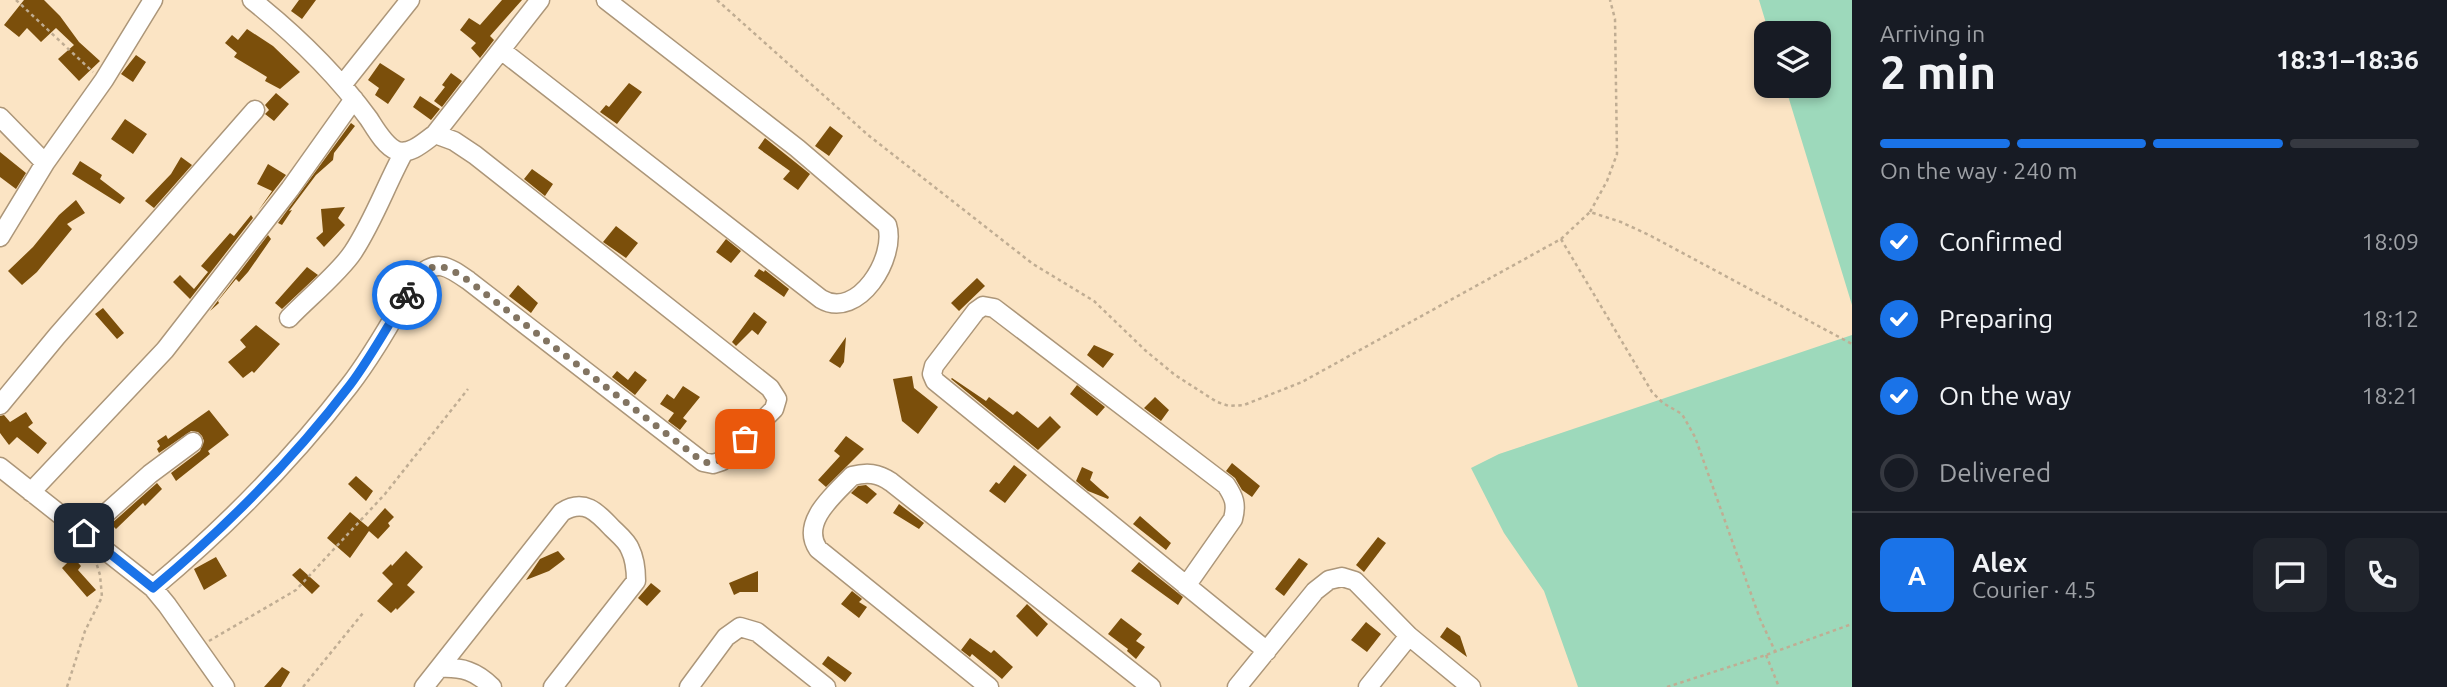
<!DOCTYPE html>
<html lang="en">
<head>
<meta charset="utf-8">
<style>
  body { margin:0; font-family:Ubuntu,sans-serif; background:#20242c; color:#f1f3f6; height:100vh; display:flex; flex-direction:column; font-size:26px; white-space:nowrap }
  * { box-sizing:border-box; margin:0 }
  p { font-size:23px; color:#9ea1a6 }
  .icon { flex:none; width:38px; height:38px; fill:none; stroke:currentColor; stroke-width:2; stroke-linecap:round; stroke-linejoin:round }
  .map { position:relative; flex:1; overflow:hidden }
  .sheet { display:flex; flex-direction:column; background:#171b24; width:595px }
  .sheet>* { flex:none }
  .tools { position:absolute; left:1754px; top:21px; display:grid; gap:14px }
  .tools a { display:grid; place-items:center; width:77px; height:77px; border-radius:14px; background:#171b24; box-shadow:0 4px 10px #0003; font-size:35px }
  .pin { position:absolute; display:grid; place-items:center; width:60px; height:60px; color:#fff; margin:-30px; border-radius:14px; box-shadow:0 4px 10px #0006 }
  .courier { position:absolute; display:grid; place-items:center; width:70px; height:70px; margin:-35px; border:5px solid #1a73e8; border-radius:50%; background:#fff; color:#222; box-shadow:0 2px 9px #0007 }
  .overview em { font-style:normal; font-weight:700 }
  .overview div { display:flex; flex-direction:column-reverse }
  .overview { display:flex; align-items:center; justify-content:space-between; height:119px; padding:0 28px }
  h1 { font-size:46px; font-weight:700; line-height:52px }
  .bar { display:grid; grid-template-columns:repeat(4,1fr); gap:10px 7px; align-content:center; height:84px; padding:0 28px }
  .bar i { height:9px; border-radius:5px; background:#363941 }
  .bar .current { background:#1a73e8 }
  .bar p { grid-column:span 4 }
  .line { display:flex; align-items:center; gap:18px; padding:0 28px; border-top:2px solid #363941 }
  .line div { flex:1 }
  .round { display:grid; place-items:center; flex:none; width:74px; height:74px; border-radius:14px; background:#20242c }
  ol { padding:0 28px; list-style:none }
  li { display:flex; align-items:center; gap:21px; height:77px }
  li p { margin-inline-start:auto }
  li .icon { padding:7px; border-radius:50%; background:#1a73e8; color:#fff; stroke-width:4 }
  li:last-child { color:#9ea1a6 }
  li i { width:38px; height:38px; border:4px solid #363941; border-radius:50% }
  main { display:flex; flex:1; min-height:0 }
  .map>svg:first-child { display:block }
  .green { fill:#9dd9bb }
  .building { fill:#7b4f0b }
  .lines { fill:none; stroke-linecap:round; stroke-linejoin:round }
  .minor-casing { stroke:#ac9679; stroke-width:21 }
  .path { stroke:#c0ad93; stroke-width:2.5; stroke-dasharray:3.5 3.5; stroke-linecap:butt }
  .minor { stroke:#fff; stroke-width:18 }
  .done { stroke:#827461; stroke-width:7; stroke-dasharray:0 12.6 }
  .route { stroke:#1a73e8; stroke-width:9 }
</style>
</head>
<body>
<main>
<div class="map">
<svg width="1852" height="687" viewBox="0 0 1852 687">
  <rect width="100%" height="100%" fill="#fbe4c4"/>
  <path class="green" d="M 1759,0 L 1852,0 L 1852,305 L 1785,86 L 1818,86 L 1818,33 L 1769,33 Z
    M 1852,335 L 1852,687 L 1578,687 L 1544,591 L 1504,533 L 1471,468 L 1499,454 Z"/>
  <path class="building" d="M 24,0 L 44,0 L 60,16 L 79,42 L 100,61 L 79,81 L 58,59 L 74,45 L 56,28 L 41,42 L 27,28 L 19,37 L 4,25 Z
    M 299,0 L 316,0 L 302,19 L 291,11 Z
    M 502,0 L 522,0 L 490,36 L 494,40 L 480,58 L 471,48 L 476,43 L 460,30 L 469,18 L 480,25 Z
    M 247,29 L 273,46 L 300,72 L 280,89 L 265,81 L 267,77 L 234,57 L 237,53 L 225,43 L 232,35 L 238,40 Z
    M 136,55 L 146,62 L 133,82 L 121,74 Z
    M 380,63 L 405,79 L 388,104 L 375,95 L 379,88 L 368,80 Z
    M 451,73 L 462,81 L 442,107 L 434,101 L 445,87 L 442,85 Z
    M 629,83 L 642,92 L 617,124 L 600,112 L 606,105 L 609,107 Z
    M 276,93 L 289,104 L 274,121 L 265,114 L 269,110 L 265,105 Z
    M 420,96 L 440,109 L 431,120 L 413,107 Z
    M 125,119 L 147,134 L 133,154 L 111,139 Z
    M 351,123 L 355,126 L 334,153 L 333,160 L 316,175 L 289,211 L 292,210 L 282,225 L 278,223 Z
    M 830,126 L 843,136 L 829,156 L 815,146 Z
    M 765,138 L 810,174 L 798,190 L 783,179 L 790,171 L 758,148 Z
    M 0,152 L 26,173 L 16,189 L 0,177 Z
    M 181,157 L 192,165 L 154,208 L 145,201 L 171,174 Z
    M 80,161 L 102,175 L 100,179 L 125,198 L 120,204 L 72,174 Z
    M 268,164 L 286,175 L 258,211 L 272,191 L 257,184 Z
    M 532,169 L 553,184 L 545,196 L 524,179 Z
    M 76,200 L 85,213 L 67,224 L 72,229 L 37,272 L 22,285 L 8,271 L 33,247 L 59,215 Z
    M 345,207 L 338,218 L 345,225 L 324,247 L 316,238 L 323,232 L 321,209 Z
    M 251,215 L 253,218 L 190,299 L 173,282 L 180,275 L 194,289 L 208,272 L 201,266 L 230,233 L 234,236 Z
    M 616,226 L 638,243 L 626,258 L 603,242 Z
    M 268,235 L 271,239 L 248,272 L 239,282 L 236,279 L 218,301 L 219,303 L 210,311 Z
    M 726,239 L 741,251 L 731,263 L 716,252 Z
    M 307,267 L 318,275 L 282,309 L 275,303 Z
    M 759,269 L 764,272 L 765,270 L 789,289 L 784,297 L 754,276 Z
    M 977,278 L 985,286 L 959,311 L 951,303 Z
    M 518,285 L 538,303 L 531,313 L 509,296 Z
    M 103,308 L 124,333 L 117,339 L 95,314 Z
    M 754,312 L 767,322 L 758,335 L 752,330 L 736,346 L 732,342 Z
    M 256,325 L 280,344 L 254,373 L 252,371 L 243,378 L 228,362 L 246,347 L 240,340 Z
    M 846,337 L 844,362 L 840,368 L 829,361 Z
    M 1094,345 L 1114,354 L 1103,368 L 1087,355 Z
    M 617,371 L 628,380 L 635,371 L 647,380 L 635,395 L 612,377 Z
    M 912,376 L 914,388 L 938,407 L 918,434 L 902,421 L 893,379 Z
    M 952,378 L 986,401 L 989,397 L 1013,415 L 1017,411 L 1038,428 L 1050,416 L 1061,427 L 1038,450 L 951,379 Z
    M 1077,385 L 1105,407 L 1097,416 L 1070,394 Z
    M 683,386 L 700,397 L 683,418 L 687,421 L 680,430 L 668,421 L 674,413 L 660,404 L 667,394 L 674,399 Z
    M 1155,397 L 1169,410 L 1161,421 L 1144,408 Z
    M 209,410 L 229,435 L 208,451 L 210,454 L 176,481 L 171,473 L 200,451 L 204,441 L 202,436 L 198,432 L 191,431 L 159,453 L 157,449 L 160,446 L 157,441 L 166,435 L 168,439 Z
    M 26,412 L 33,423 L 28,427 L 47,443 L 38,454 L 17,437 L 9,445 L 0,433 L 0,416 L 4,415 L 10,422 Z
    M 846,436 L 864,449 L 826,487 L 818,480 L 840,456 L 834,451 Z
    M 1232,463 L 1260,486 L 1252,497 L 1242,490 L 1235,478 L 1226,471 Z
    M 1014,465 L 1027,475 L 1005,503 L 989,491 L 996,482 L 999,484 Z
    M 1082,467 L 1093,472 L 1090,480 L 1109,497 L 1108,499 L 1088,491 L 1076,481 Z
    M 356,476 L 373,491 L 366,501 L 348,484 Z
    M 157,483 L 162,489 L 145,506 L 143,503 L 116,529 L 111,524 Z
    M 866,485 L 877,494 L 867,504 L 851,493 L 858,486 Z
    M 899,504 L 924,523 L 919,529 L 893,513 Z
    M 385,508 L 394,517 L 388,523 L 390,526 L 378,539 L 369,531 L 350,558 L 327,538 L 350,512 L 368,527 Z
    M 1140,516 L 1171,543 L 1166,550 L 1133,524 Z
    M 1378,537 L 1386,543 L 1364,572 L 1356,565 Z
    M 406,551 L 423,567 L 407,585 L 415,592 L 397,610 L 396,608 L 391,613 L 377,601 L 393,584 L 382,573 L 391,564 L 392,566 Z
    M 558,551 L 565,559 L 549,571 L 526,580 L 540,559 Z
    M 73,557 L 81,566 L 78,570 L 96,590 L 87,597 L 62,568 Z
    M 216,557 L 227,576 L 204,590 L 194,569 Z
    M 1299,558 L 1308,564 L 1284,596 L 1275,589 Z
    M 1139,562 L 1183,597 L 1178,605 L 1131,571 Z
    M 300,568 L 320,586 L 312,594 L 292,575 Z
    M 758,571 L 758,592 L 740,592 L 734,595 L 729,583 Z
    M 651,583 L 661,591 L 647,606 L 638,598 Z
    M 852,591 L 862,599 L 859,602 L 867,607 L 859,618 L 841,604 Z
    M 1027,604 L 1048,624 L 1037,637 L 1016,616 Z
    M 1121,618 L 1142,634 L 1136,641 L 1145,647 L 1136,659 L 1127,651 L 1128,649 L 1108,634 Z
    M 1366,622 L 1381,634 L 1367,652 L 1351,640 Z
    M 1447,627 L 1460,636 L 1467,657 L 1440,637 Z
    M 970,638 L 991,653 L 994,650 L 1013,667 L 1002,679 L 972,654 L 970,657 L 961,650 Z
    M 828,656 L 852,673 L 845,682 L 822,664 Z
    M 282,667 L 290,672 L 281,687 L 264,687 Z"/>
  <g class="lines">
    <defs>
      <path id="minor" d="M 252,0 C 296,35 336,74 369,119 C 376,130 385,146 397,151 C 411,155 425,141 435,134 L 540,0
        M 501,50 L 821,299 C 858,321 897,257 887,225 L 797,148 L 606,0
        M 343,84 L 410,0
        M 0,117 L 45,163
        M 0,237 L 45,163 L 104,80 L 153,0
        M 289,318 C 306,300 340,272 353,252 C 374,220 386,185 404,152
        M 0,405 L 57,336 L 255,110
        M 0,467 L 153,588 L 167,605 L 225,687
        M 31,492 L 165,350 L 290,189 L 354,99
        M 84,533 L 150,474 L 193,442
        M 1186,586 L 1233,519 C 1237,504 1234,497 1226,485 L 994,308 L 983,306 L 976,311 L 934,366 L 932,374 L 935,381 L 1267,651
        M 153,588 C 226,527 291,461 349,386 C 374,354 396,313 417,278 C 436,257 449,267 469,281 L 703,462 L 713,464 L 722,461 L 774,409 L 777,399 L 770,388 L 475,155 L 454,141 L 435,134
        M 440,668 C 462,667 476,671 492,687
        M 424,687 L 562,512 C 584,498 597,512 612,528 C 618,534 627,541 630,549 C 635,559 636,570 636,581 L 553,687
        M 689,687 L 726,637 L 740,627 L 757,632 L 826,687
        M 989,687 L 818,549 C 800,522 834,495 852,476 C 867,472 878,473 891,482 L 1151,687
        M 1237,687 L 1315,591 L 1329,580 L 1342,577 L 1355,581 L 1409,636 L 1471,687
        M 1368,687 L 1409,636"/>
    </defs>
    <use href="#minor" class="minor-casing"/>
    <path class="path" d="M 16,0 L 93,72
      M 717,0 L 868,135 L 1033,264 L 1094,301 L 1146,351 L 1175,375 L 1217,402 L 1229,406 L 1244,405 L 1302,382 L 1561,239 L 1590,212 L 1621,222 L 1651,236 L 1852,344
      M 1590,212 L 1607,181 L 1617,154 L 1615,19 L 1610,0
      M 1561,239 L 1652,392 L 1663,403 L 1682,414 L 1695,437 L 1760,619 L 1775,651
      M 209,641 L 296,590 L 385,494 L 468,389
      M 1766,655 L 1779,687
      M 67,687 L 85,631 L 102,597 L 100,575 L 96,562
      M 303,687 L 363,613
      M 1667,687 L 1766,655 L 1852,624"/>
    <use href="#minor" class="minor"/>
  </g>
  <g class="lines">
    <path class="done" d="M 407,295 C 428,262 436,258 469,281 L 703,462 C 723,465 732,453 745,439"/>
    <path class="route" d="M 84,533 L 153,588 C 226,527 292,461 350,385 C 371,357 388,325 407,295"/>
  </g>
</svg>
<div class="tools">
<a><svg class="icon" aria-label="layers" viewBox="0 0 24 24"><path d="M12 4l9 5-9 5-9-5zM3 14l9 5 9-5"/></svg></a>
</div>
<div class="pin" style="left:745px;top:439px;background:#ea580c"><svg class="icon" aria-label="bag" viewBox="0 0 24 24"><path d="M5 8h14l-1 12H6zM9 8a3 3 0 0 1 6 0"/></svg></div>
<div class="pin" style="left:84px;top:533px;background:#1f2937"><svg class="icon" aria-label="home" viewBox="0 0 24 24"><path d="M3 11l9-7 9 7M6 9v11h12V9"/></svg></div>
<div class="courier" style="left:407px;top:295px"><svg class="icon" aria-label="bike" viewBox="0 0 24 24"><circle cx="6" cy="16" r="4"/><circle cx="18" cy="16" r="4"/><path d="M6 16l4-8h5l3 8M10 8l3 8H6M13 5h3"/></svg></div>
</div>
<section class="sheet">
<div class="overview"><div><h1>2 min</h1><p>Arriving in</p></div><em>18:31–18:36</em></div>
<div class="bar"><i class="current"></i><i class="current"></i><i class="current"></i><i></i><p>On the way · 240 m</p></div>
<ol>
<li><svg class="icon" aria-label="check" viewBox="0 0 24 24"><path d="M5 12l5 5 9-10"/></svg>Confirmed<p>18:09</p></li>
<li><svg class="icon" aria-label="check" viewBox="0 0 24 24"><path d="M5 12l5 5 9-10"/></svg>Preparing<p>18:12</p></li>
<li><svg class="icon" aria-label="check" viewBox="0 0 24 24"><path d="M5 12l5 5 9-10"/></svg>On the way<p>18:21</p></li>
<li><i></i>Delivered</li>
</ol>
<div class="line" style="height:126px"><b class="round" style="background:#1a73e8;color:#fff">A</b><div><b>Alex</b><p>Courier · 4.5</p></div><a class="round"><svg class="icon" aria-label="chat" viewBox="0 0 24 24"><path d="M4 5h16v11H9l-5 4z"/></svg></a><a class="round"><svg class="icon" aria-label="phone" viewBox="0 0 24 24"><path d="M5 4h4l2 5-3 2q2 4 5 5l2-3 5 2v4C11 20 4 13 5 4z"/></svg></a></div>
</section>
</main>
</body>
</html>
